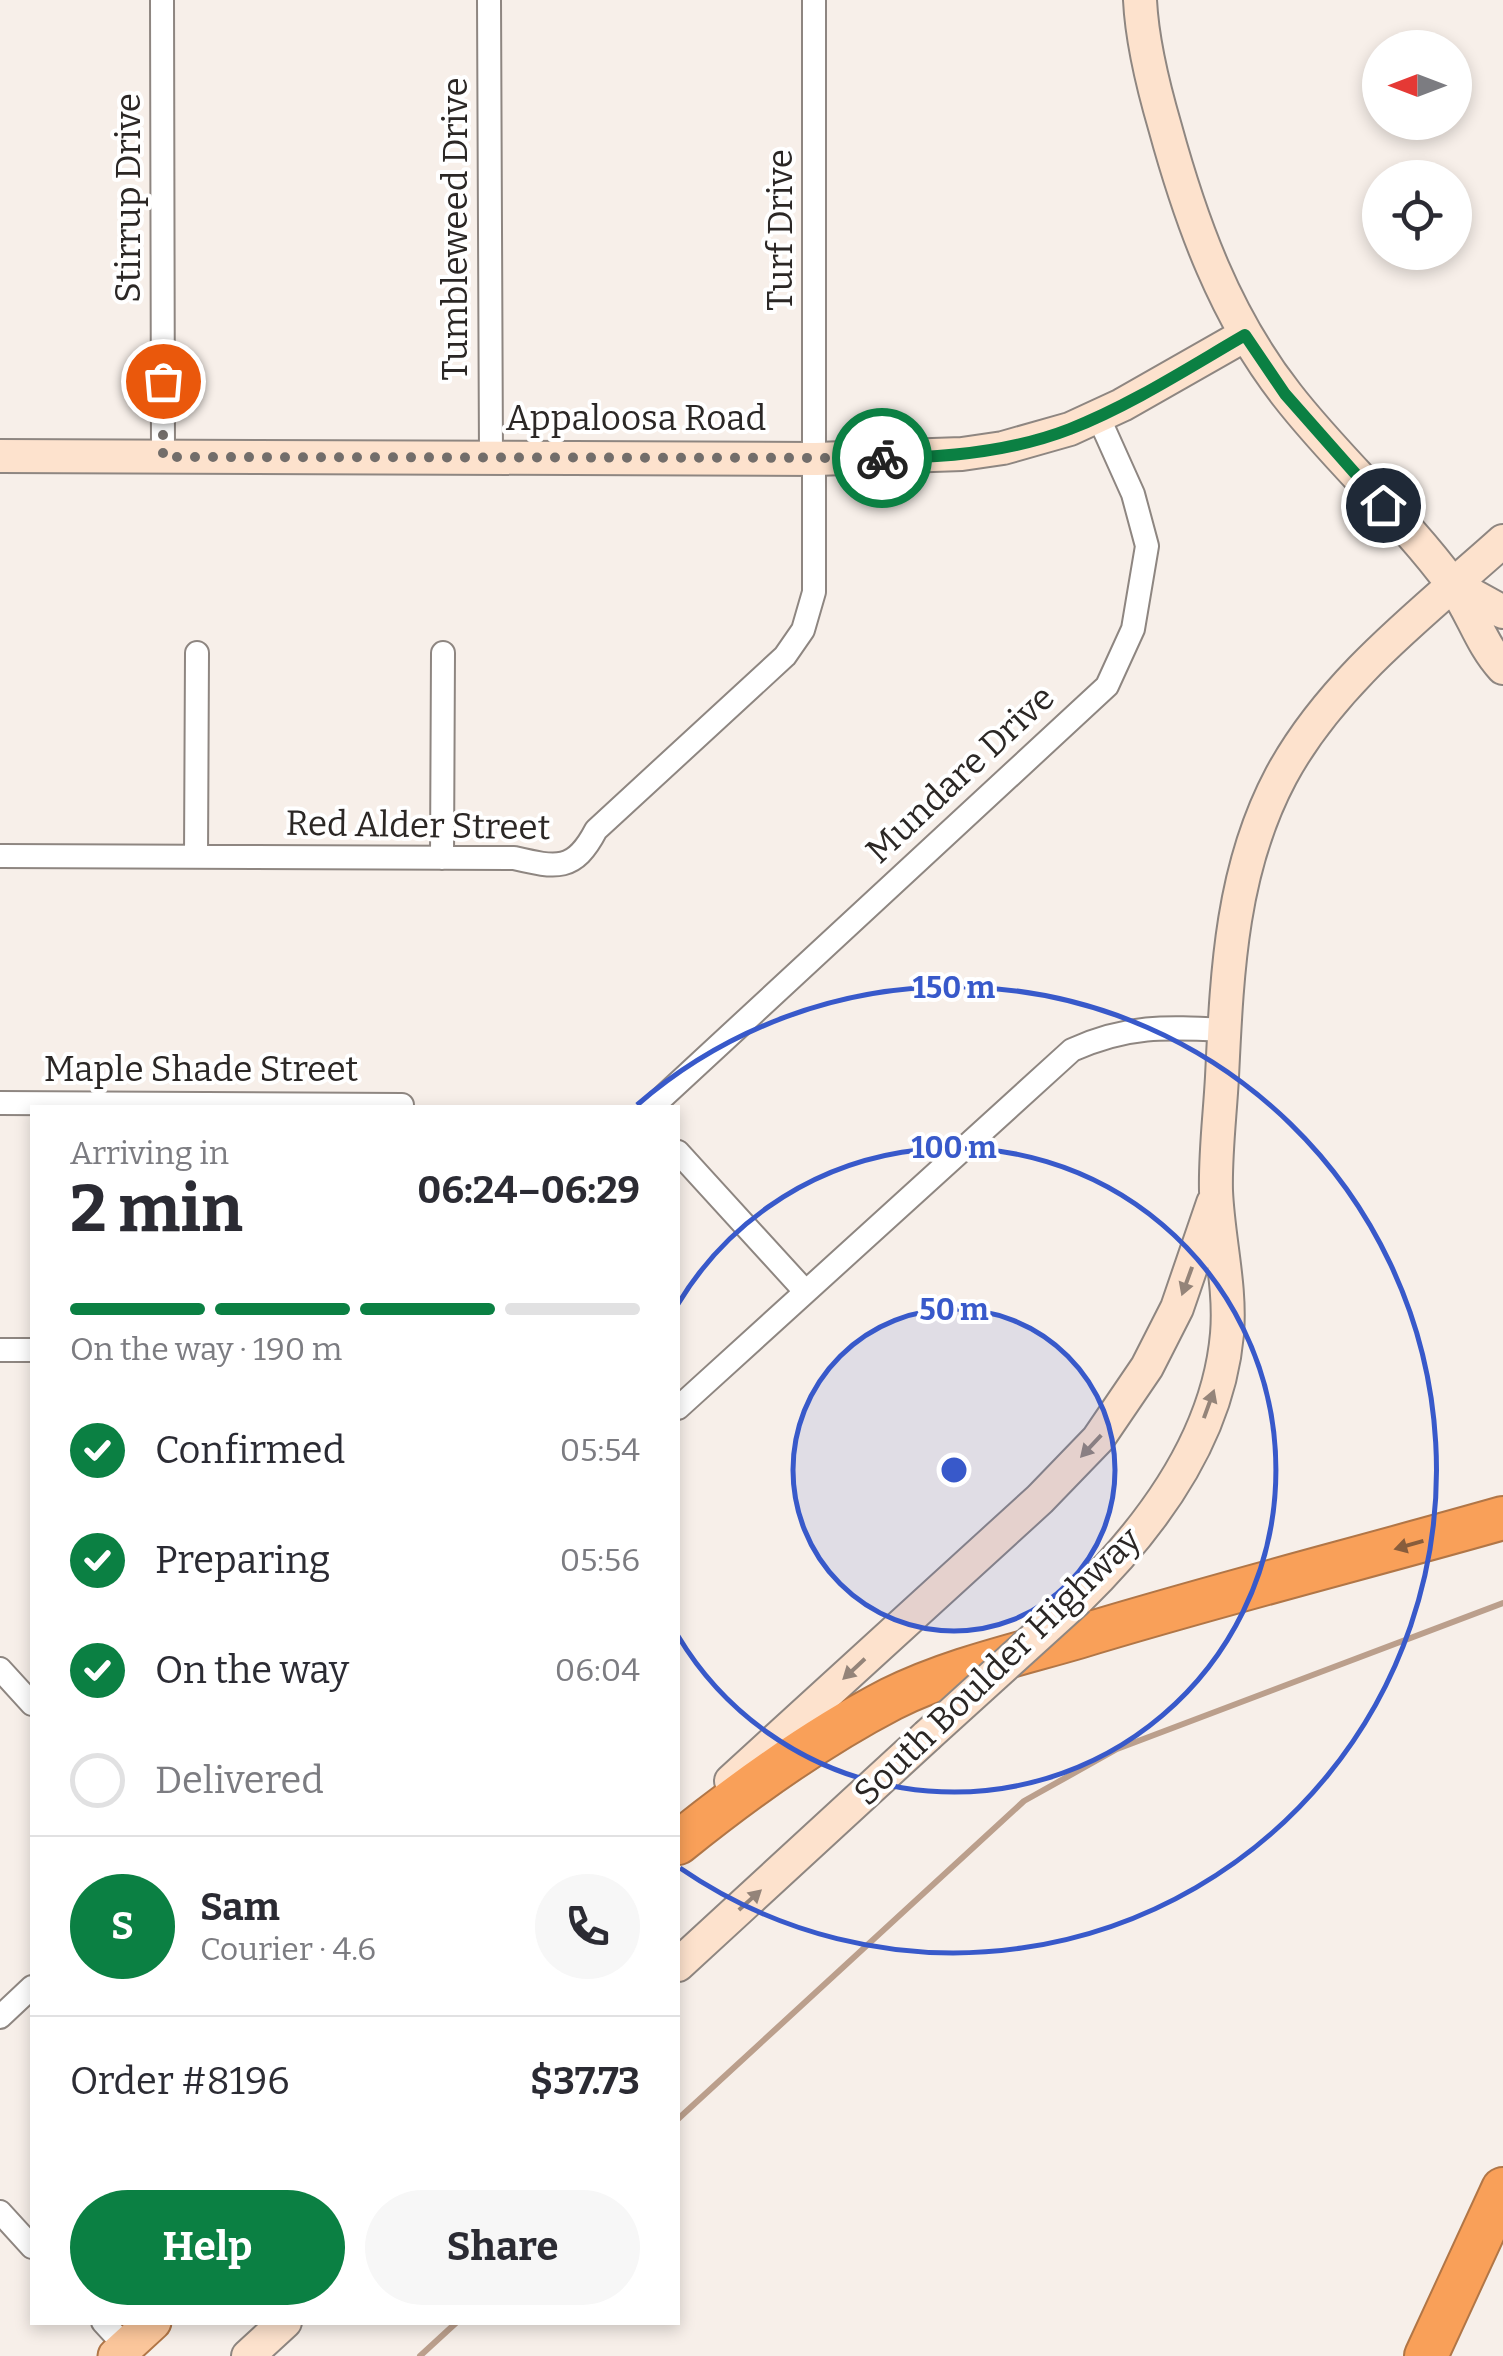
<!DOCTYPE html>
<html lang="en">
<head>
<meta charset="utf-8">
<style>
  body { margin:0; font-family:Bitter,serif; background:#f7f7f7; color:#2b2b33; height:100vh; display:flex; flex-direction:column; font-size:38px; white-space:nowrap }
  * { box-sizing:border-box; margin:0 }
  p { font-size:32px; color:#7c7c81 }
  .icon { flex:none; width:55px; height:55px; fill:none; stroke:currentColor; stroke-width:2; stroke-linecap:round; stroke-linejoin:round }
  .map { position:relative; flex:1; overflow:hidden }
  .drawer { position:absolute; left:30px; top:1105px; width:650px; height:1220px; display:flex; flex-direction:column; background:#fff; border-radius:0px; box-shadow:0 5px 15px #0003 }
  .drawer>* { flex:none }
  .needle { width:65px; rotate:270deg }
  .fabs { position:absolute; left:1362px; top:30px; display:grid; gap:20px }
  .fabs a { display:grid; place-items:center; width:110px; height:110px; border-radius:50%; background:#fff; box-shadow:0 5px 15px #0003; font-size:50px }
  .pin { position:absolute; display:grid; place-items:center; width:85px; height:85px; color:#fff; margin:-42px; border:5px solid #fff; border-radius:50%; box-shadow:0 2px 10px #0007 }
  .courier { position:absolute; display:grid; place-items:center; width:100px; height:100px; margin:-50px; border:8px solid #0b8043; border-radius:50%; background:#fff; color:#222; box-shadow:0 2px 12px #0007 }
  .overview em { font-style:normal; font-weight:700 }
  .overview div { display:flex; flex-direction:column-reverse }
  .overview { display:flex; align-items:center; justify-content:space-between; height:170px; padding:0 40px }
  h1 { font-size:65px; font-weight:700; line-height:75px }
  .bar { display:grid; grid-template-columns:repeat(4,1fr); gap:15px 10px; align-content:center; height:120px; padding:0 40px }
  .bar i { height:12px; border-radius:8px; background:#e1e1e2 }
  .bar .current { background:#0b8043 }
  .bar p { grid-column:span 4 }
  .line { display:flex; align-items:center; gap:25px; padding:0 40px; border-top:2px solid #e1e1e2 }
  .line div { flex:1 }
  .round { display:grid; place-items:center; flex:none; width:105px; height:105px; border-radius:52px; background:#f7f7f7 }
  ol { padding:0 40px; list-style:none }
  li { display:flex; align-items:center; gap:30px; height:110px }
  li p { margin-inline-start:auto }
  li .icon { padding:10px; border-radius:50%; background:#0b8043; color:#fff; stroke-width:4 }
  li:last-child { color:#7c7c81 }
  li i { width:55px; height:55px; border:5px solid #e1e1e2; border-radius:50% }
  .button { display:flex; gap:20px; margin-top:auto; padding:20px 40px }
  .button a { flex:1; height:115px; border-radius:60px; background:#0b8043; color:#fff; font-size:40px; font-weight:700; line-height:115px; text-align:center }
  .button a+a { background:#f7f7f7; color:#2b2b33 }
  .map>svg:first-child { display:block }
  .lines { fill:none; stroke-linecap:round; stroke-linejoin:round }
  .stream { stroke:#bb9f8c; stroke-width:6 }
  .street-casing { stroke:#8e8681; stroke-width:26 }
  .secondary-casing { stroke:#8e8681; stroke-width:36 }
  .primary-casing { stroke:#b17647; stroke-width:39 }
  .highway-casing { stroke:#b17647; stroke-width:46 }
  .street { stroke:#fff; stroke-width:22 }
  .secondary { stroke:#fde2cd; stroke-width:32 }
  .primary { stroke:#fbc69b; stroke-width:35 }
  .highway { stroke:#f9a059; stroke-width:42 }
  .secondary-bridge-casing { stroke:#8e8681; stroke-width:36; stroke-linecap:butt }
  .secondary-bridge { stroke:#fde2cd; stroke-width:32 }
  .oneway { fill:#948479 }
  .oneway2 { fill:#885d3c }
  .done { stroke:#726d6a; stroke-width:10; stroke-dasharray:0 18 }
  .route { stroke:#0b8043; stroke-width:12 }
  .ring { fill:none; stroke:#3859ca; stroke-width:5 }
  .labels { text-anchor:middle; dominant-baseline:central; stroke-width:8; stroke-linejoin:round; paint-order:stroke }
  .street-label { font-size:35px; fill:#2b2725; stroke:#fff }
  .centre { fill:#3859ca; stroke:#fff; stroke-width:5 }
  .ring-label { font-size:30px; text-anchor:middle; font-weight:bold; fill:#3859ca; stroke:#fff; stroke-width:8; stroke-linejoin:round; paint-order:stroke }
</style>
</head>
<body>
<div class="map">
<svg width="1503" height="2356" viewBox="0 0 1503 2356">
  <rect width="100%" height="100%" fill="#f7efe9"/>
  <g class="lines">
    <path class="stream" d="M 678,2119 L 1024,1801 L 1117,1749 L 1503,1603
      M 420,2356 L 457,2322"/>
    <defs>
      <path id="street" d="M 162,0 L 163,457
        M 489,0 L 491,457
        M 0,856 L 514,858 C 557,868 574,872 596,830 L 785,656 L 803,630 L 814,592 L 814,0
        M 196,857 L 197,653
        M 442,858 L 443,653
        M 0,1103 L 402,1105
        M 651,1108 L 1107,686 L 1133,629 L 1147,546 L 1133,494 L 1098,416
        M 678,1152 L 804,1290
        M 0,1350 L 32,1350
        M 678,1408 L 1072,1050 C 1128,1025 1165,1027 1225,1030
        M 0,1669 L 32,1704
        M 0,2017 L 32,1987
        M 0,2212 L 32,2247
        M 103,2322 L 126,2347"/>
      <path id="secondary" d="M 1140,0 C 1142,42 1153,86 1165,127 C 1191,222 1225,316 1287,395 C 1338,461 1403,517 1452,584 C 1472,611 1480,643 1503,668
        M 0,456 L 816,459 L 962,454 L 1003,448 L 1070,429 L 1122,405 L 1245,335
        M 1454,585 L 1503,612
        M 1078,1599 C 1150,1529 1218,1438 1227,1334 C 1231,1286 1218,1239 1216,1191 C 1215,1154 1220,1115 1222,1077 C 1227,973 1231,870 1281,776 C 1332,681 1424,612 1503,541
        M 731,1781 L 1040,1499 L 1098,1439 L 1147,1367 L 1177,1308 L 1213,1203
        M 678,1965 L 927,1736
        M 248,2356 L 285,2322"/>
      <path id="primary" d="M 116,2356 L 153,2322"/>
      <path id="highway" d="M 678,1843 C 745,1789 814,1739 891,1699 C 949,1670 1016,1655 1078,1637 C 1219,1594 1362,1558 1503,1518
        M 1426,2356 L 1503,2189"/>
    </defs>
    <use href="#street" class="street-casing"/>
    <use href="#secondary" class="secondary-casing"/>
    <use href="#primary" class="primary-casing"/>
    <use href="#highway" class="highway-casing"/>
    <use href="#street" class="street"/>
    <use href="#secondary" class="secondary"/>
    <use href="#primary" class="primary"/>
    <use href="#highway" class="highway"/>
    <defs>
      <path id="secondary-bridge" d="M 927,1736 L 1078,1599"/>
    </defs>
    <use href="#secondary-bridge" class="secondary-bridge-casing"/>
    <use href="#secondary-bridge" class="secondary-bridge"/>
  </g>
  <defs><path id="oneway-solid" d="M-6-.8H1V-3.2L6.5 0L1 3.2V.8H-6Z" transform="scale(2.5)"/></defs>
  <g class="oneway">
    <use href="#oneway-solid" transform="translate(1187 1281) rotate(110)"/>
    <use href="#oneway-solid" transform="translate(1209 1404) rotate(-70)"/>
    <use href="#oneway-solid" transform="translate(1091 1446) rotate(133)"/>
    <use href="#oneway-solid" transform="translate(854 1669) rotate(137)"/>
    <use href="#oneway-solid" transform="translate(750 1900) rotate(-42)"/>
  </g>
  <use class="oneway2" href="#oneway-solid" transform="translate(1409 1545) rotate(164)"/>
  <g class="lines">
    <path class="done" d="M 163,381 L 163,457 L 882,458"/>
    <path class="route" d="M 882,458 C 945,458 1011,452 1070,429 C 1131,405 1188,368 1245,335 L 1285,394 L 1383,505"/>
  </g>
  <circle cx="954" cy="1470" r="161" fill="#3859ca" fill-opacity=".12"/>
  <g class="ring">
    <circle cx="954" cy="1470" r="161"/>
    <path d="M678 1304A322 322 0 1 1 678 1636"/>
    <path d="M637 1105A483 483 0 1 1 680 1868"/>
  </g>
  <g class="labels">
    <g class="street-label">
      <text transform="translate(128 198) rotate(-90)">Stirrup Drive</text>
      <text transform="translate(455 229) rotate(-90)">Tumbleweed Drive</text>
      <text transform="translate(780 230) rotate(-90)">Turf Drive</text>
      <text x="636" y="418">Appaloosa Road</text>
      <text transform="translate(960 774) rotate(-43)">Mundare Drive</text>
      <text transform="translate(418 825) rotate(1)">Red Alder Street</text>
      <text x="201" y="1069">Maple Shade Street</text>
      <text transform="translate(997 1666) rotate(-44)">South Boulder Highway</text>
    </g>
  </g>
  <circle cx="954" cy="1470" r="15" class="centre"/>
  <g class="ring-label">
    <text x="954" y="998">150 m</text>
    <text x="954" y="1158">100 m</text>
    <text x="954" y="1320">50 m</text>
  </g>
</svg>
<div class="fabs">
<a><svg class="needle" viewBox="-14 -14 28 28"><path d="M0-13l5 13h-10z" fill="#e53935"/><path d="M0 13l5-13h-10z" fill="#7c7c81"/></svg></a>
<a><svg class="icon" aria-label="locate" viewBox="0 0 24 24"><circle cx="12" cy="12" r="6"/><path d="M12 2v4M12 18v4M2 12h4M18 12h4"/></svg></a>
</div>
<div class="pin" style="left:163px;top:381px;background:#ea580c"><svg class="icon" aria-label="bag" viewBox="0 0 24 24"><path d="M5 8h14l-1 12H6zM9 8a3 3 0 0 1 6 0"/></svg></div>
<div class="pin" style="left:1383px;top:505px;background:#1f2937"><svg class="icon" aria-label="home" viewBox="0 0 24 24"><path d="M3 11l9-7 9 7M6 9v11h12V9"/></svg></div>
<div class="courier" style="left:882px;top:458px"><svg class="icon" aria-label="bike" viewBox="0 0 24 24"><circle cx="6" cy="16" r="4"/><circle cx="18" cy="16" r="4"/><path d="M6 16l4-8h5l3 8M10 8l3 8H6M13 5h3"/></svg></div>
<section class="drawer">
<div class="overview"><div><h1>2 min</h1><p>Arriving in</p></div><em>06:24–06:29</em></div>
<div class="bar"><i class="current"></i><i class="current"></i><i class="current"></i><i></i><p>On the way · 190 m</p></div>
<ol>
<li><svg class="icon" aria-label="check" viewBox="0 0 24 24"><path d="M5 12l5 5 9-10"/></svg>Confirmed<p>05:54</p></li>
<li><svg class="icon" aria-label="check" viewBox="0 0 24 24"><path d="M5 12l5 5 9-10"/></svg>Preparing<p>05:56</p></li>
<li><svg class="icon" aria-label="check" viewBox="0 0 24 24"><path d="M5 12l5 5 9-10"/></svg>On the way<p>06:04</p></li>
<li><i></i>Delivered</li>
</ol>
<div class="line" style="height:180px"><b class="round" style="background:#0b8043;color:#fff">S</b><div><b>Sam</b><p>Courier · 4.6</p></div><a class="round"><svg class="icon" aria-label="phone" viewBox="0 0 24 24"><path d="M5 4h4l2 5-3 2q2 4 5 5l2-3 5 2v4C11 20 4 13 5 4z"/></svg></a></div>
<div class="line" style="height:130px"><div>Order #8196</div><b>$37.73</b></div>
<div class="button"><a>Help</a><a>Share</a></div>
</section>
</div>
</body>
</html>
